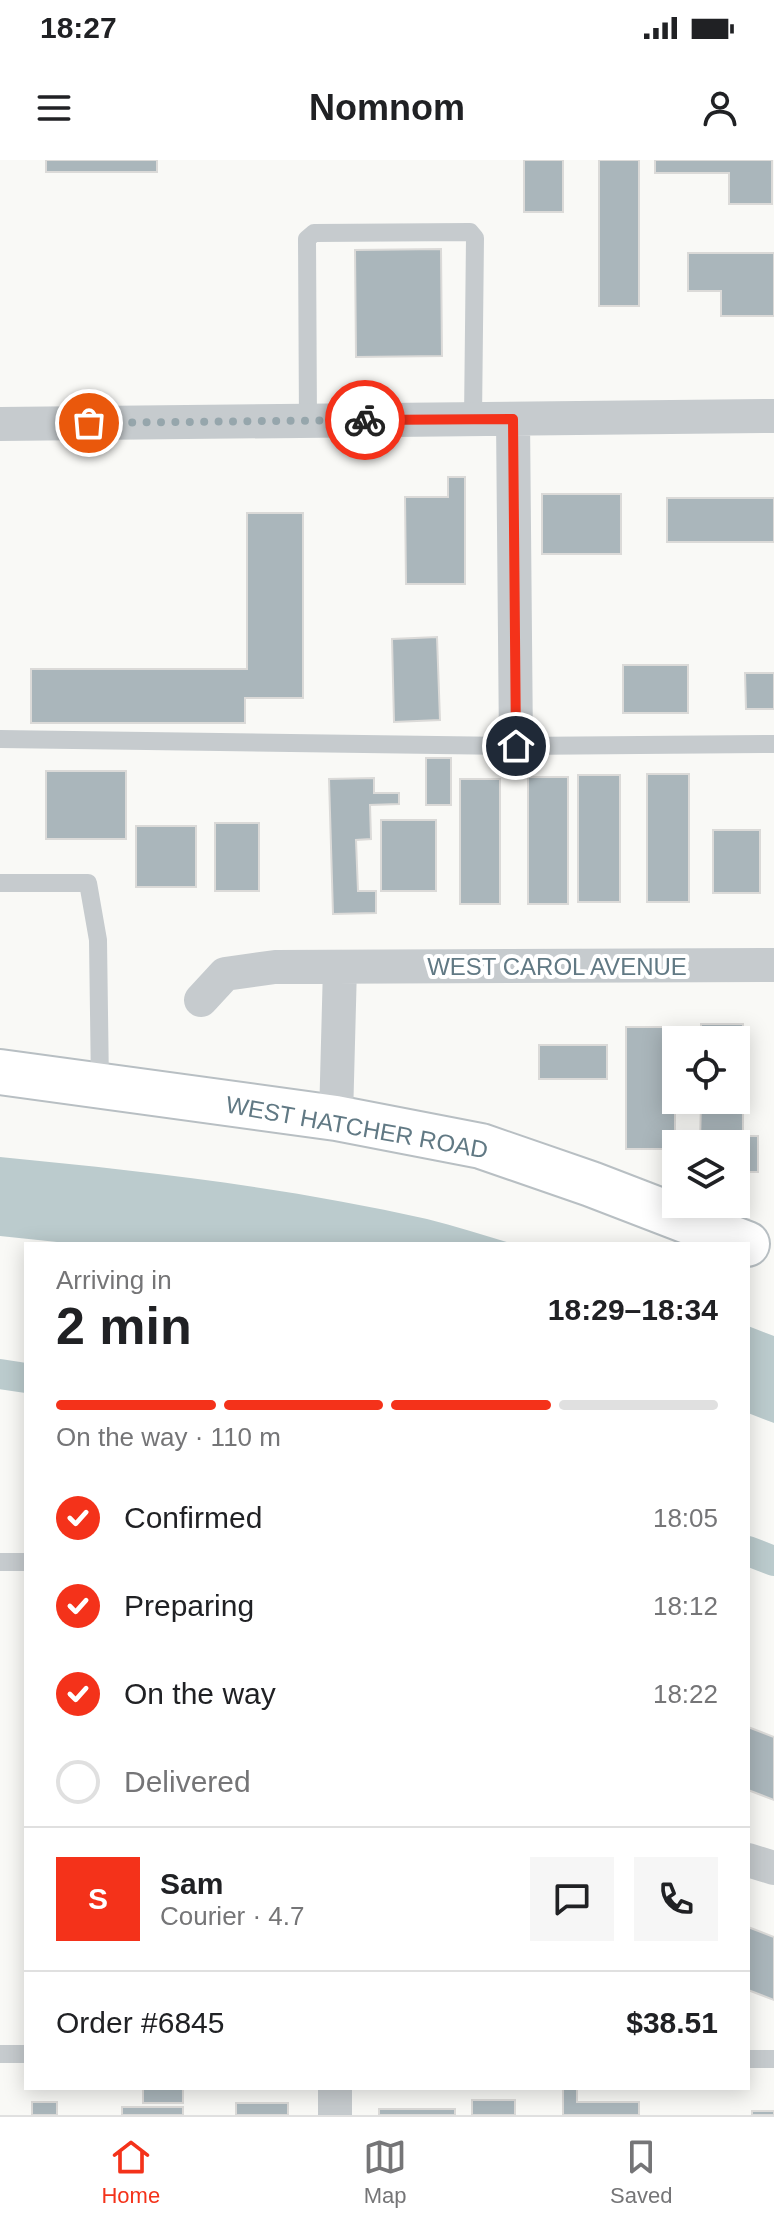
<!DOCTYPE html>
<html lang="en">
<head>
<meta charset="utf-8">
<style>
  body { margin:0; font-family:Helvetica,sans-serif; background:#f6f6f6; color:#202124; height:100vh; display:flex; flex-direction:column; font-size:30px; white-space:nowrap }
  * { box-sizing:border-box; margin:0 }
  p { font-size:26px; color:#757577 }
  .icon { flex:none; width:44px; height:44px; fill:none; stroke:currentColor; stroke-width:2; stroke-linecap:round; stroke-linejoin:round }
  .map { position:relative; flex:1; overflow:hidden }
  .sheet { position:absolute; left:24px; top:1082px; width:726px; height:848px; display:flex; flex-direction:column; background:#fff; border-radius:0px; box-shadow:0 4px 20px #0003 }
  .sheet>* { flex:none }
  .tools { position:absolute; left:662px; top:866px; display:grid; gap:16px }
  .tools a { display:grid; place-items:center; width:88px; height:88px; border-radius:0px; background:#fff; box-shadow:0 4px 20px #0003; font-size:40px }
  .pin { position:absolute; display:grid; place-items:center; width:68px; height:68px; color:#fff; margin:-34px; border:4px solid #fff; border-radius:50%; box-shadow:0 2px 8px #0007 }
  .courier { position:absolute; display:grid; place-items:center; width:80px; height:80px; margin:-40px; border:6px solid #f4321a; border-radius:50%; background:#fff; color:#222; box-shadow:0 2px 10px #0007 }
  .summary em { font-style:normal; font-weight:700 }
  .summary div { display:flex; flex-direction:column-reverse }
  .summary { display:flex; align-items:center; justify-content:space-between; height:136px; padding:0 32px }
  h1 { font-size:52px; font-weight:700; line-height:60px }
  .bar { display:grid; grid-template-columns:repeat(4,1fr); gap:12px 8px; align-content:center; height:96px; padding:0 32px }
  .bar i { height:10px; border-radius:6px; background:#e0e0e0 }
  .bar .current { background:#f4321a }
  .bar p { grid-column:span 4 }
  .line { display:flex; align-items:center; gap:20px; padding:0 32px; border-top:2px solid #e0e0e0 }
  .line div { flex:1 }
  .round { display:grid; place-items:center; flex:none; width:84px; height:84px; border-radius:0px; background:#f6f6f6 }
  ol { padding:0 32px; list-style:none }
  li { display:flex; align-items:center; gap:24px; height:88px }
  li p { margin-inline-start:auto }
  li .icon { padding:8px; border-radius:50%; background:#f4321a; color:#fff; stroke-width:4 }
  li:last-child { color:#757577 }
  li i { width:44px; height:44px; border:4px solid #e0e0e0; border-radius:50% }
  .status { display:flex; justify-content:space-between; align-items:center; height:56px; padding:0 40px; background:#fff; direction:ltr }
  .status svg { height:22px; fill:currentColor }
  header { display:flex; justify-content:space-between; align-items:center; height:104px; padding:0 32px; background:#fff; font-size:36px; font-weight:700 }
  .dock { display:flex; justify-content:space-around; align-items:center; height:112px; border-top:2px solid #e0e0e0; background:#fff; font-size:22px; color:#757577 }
  .dock a { display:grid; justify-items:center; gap:4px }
  .dock .current { color:#f4321a }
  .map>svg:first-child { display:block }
  .water { fill:#bbcbcd }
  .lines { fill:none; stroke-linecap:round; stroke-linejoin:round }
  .canal { stroke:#bbcbcd; stroke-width:30 }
  .building { fill:#aab6bb; stroke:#dbdad8; stroke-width:2 }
  .secondary-casing { stroke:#b8bfc3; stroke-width:48 }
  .lane { stroke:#c6cbce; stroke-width:18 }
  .street { stroke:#c6cbce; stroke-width:34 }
  .secondary { stroke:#fff; stroke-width:44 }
  .done { stroke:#96a6ac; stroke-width:8; stroke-dasharray:0 14.4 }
  .route { stroke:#f4321a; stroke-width:10 }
  .labels { text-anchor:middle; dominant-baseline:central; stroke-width:8; stroke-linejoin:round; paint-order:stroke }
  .street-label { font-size:24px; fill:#617984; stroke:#fff }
</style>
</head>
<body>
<div class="status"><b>18:27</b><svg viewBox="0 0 49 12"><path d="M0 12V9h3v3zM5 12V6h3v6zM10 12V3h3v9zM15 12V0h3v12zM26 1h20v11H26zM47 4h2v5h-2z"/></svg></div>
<header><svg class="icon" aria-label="menu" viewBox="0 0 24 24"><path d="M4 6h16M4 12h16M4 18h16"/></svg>Nomnom<svg class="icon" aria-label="person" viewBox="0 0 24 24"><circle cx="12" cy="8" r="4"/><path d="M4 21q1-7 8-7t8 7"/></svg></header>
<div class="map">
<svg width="774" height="1955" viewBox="0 0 774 1955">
  <rect width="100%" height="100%" fill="#f9f9f6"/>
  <path class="water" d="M 0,997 C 143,1011 286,1027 427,1059 C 456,1066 485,1076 514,1084 L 76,1084 L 0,1076 Z
    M 748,1166 L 774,1176 L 774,1263 L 748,1253 Z"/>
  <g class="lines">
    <path class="canal" d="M 0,1214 L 26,1218
      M 748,1391 L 774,1401"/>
  </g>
  <path class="building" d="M 46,0 L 157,0 L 157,12 L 46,12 Z
    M 524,0 L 563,0 L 563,52 L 524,52 Z
    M 599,0 L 639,0 L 639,146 L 599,146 Z
    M 655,0 L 772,0 L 772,44 L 729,44 L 729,13 L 655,13 Z
    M 441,89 L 442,196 L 356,197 L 355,90 Z
    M 688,93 L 774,93 L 774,156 L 721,156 L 721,131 L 688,131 Z
    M 448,317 L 465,317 L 465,424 L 406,424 L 405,337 L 448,337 Z
    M 542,334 L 621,334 L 621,394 L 542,394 Z
    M 667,338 L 774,338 L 774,382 L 667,382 Z
    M 247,353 L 303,353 L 303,538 L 245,538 L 245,563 L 31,563 L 31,509 L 247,509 Z
    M 437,477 L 440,560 L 394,562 L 392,479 Z
    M 623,505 L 688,505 L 688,553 L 623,553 Z
    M 745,513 L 774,513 L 774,549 L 746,549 Z
    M 426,598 L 451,598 L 451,645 L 426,645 Z
    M 46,611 L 126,611 L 126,679 L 46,679 Z
    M 647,614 L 689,614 L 689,742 L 647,742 Z
    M 578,615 L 620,615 L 620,742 L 578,742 Z
    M 528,617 L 568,617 L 568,744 L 528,744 Z
    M 374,618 L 374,633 L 399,633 L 399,644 L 370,645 L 371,679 L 356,680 L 358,731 L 376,731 L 376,753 L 333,754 L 329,619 Z
    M 460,619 L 500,619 L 500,744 L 460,744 Z
    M 381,660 L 436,660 L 436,731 L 381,731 Z
    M 215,663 L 259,663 L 259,731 L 215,731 Z
    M 136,666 L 196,666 L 196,727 L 136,727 Z
    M 713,670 L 760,670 L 760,733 L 713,733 Z
    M 701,864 L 743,864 L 743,976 L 758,976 L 758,1012 L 736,1012 L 736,984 L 700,984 L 701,940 L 736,940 L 736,880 L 701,880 Z
    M 626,867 L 675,867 L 675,989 L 626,989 Z
    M 539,885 L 607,885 L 607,919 L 539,919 Z
    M 748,1567 L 774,1577 L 774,1640 L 748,1630 Z
    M 748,1767 L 774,1777 L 774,1840 L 748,1830 Z
    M 143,1928 L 183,1928 L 183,1943 L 143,1943 Z
    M 563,1928 L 577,1928 L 577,1942 L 639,1942 L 639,1955 L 563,1955 Z
    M 472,1940 L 515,1940 L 515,1955 L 472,1955 Z
    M 32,1942 L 57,1942 L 57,1955 L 32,1955 Z
    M 236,1943 L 288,1943 L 288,1955 L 236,1955 Z
    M 122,1947 L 183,1947 L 183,1955 L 122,1955 Z
    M 379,1949 L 455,1949 L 455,1955 L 379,1955 Z
    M 752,1951 L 774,1951 L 774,1955 L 752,1955 Z"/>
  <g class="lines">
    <defs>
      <path id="secondary" d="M 0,912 L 336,958 L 481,986 L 591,1024 L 747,1084"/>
    </defs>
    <use href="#secondary" class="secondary-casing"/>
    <path class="lane" d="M 308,261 L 307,79 L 314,73 L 470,72 L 475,78 L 473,259
      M 0,579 L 516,586 L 774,584
      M 0,723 L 88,723 L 98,780 L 100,926
      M 0,1402 L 26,1402
      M 0,1894 L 26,1894
      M 748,1899 L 774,1899"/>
    <path class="street" d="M 513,259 L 516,586
      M 0,264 L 774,256
      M 201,840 L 225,814 L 275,807 L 774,805
      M 336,958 L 340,807
      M 748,1700 L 774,1708
      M 335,1955 L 335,1928"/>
    <use href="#secondary" class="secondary"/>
  </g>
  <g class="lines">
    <path class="done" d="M 89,263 L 365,260"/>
    <path class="route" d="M 365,260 L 513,259 L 516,586"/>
  </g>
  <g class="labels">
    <g class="street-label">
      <text x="557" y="806">WEST CAROL AVENUE</text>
      <text transform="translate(357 967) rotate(10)">WEST HATCHER ROAD</text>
    </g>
  </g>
</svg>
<div class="tools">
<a><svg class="icon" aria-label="locate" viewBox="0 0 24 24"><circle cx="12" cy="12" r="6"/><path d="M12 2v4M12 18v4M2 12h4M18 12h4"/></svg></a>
<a><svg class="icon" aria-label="layers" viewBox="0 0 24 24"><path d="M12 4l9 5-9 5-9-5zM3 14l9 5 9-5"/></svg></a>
</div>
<div class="pin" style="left:89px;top:263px;background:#ea580c"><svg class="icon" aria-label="bag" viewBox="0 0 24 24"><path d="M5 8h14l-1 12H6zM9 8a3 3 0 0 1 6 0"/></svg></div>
<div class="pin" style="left:516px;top:586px;background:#1f2937"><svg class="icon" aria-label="home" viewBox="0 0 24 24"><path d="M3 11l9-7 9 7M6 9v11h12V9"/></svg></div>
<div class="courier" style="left:365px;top:260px"><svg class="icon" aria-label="bike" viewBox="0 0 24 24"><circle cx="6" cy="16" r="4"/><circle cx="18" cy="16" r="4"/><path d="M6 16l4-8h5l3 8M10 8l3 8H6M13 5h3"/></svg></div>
<section class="sheet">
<div class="summary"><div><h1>2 min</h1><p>Arriving in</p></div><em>18:29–18:34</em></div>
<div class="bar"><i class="current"></i><i class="current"></i><i class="current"></i><i></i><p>On the way · 110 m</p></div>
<ol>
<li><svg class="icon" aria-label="check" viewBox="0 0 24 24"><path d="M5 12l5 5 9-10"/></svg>Confirmed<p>18:05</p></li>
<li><svg class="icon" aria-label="check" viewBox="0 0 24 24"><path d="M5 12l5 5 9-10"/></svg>Preparing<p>18:12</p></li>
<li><svg class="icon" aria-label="check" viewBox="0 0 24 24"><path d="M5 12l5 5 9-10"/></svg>On the way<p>18:22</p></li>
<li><i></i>Delivered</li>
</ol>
<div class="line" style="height:144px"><b class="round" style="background:#f4321a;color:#fff">S</b><div><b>Sam</b><p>Courier · 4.7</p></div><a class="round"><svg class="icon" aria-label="chat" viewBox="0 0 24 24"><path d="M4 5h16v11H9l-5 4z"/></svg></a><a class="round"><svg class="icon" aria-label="phone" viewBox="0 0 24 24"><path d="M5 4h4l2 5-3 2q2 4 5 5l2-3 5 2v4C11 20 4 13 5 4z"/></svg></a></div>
<div class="line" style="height:104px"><div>Order #6845</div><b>$38.51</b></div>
</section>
</div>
<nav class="dock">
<a class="current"><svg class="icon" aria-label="home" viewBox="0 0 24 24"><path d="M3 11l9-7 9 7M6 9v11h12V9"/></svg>Home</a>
<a><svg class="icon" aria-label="map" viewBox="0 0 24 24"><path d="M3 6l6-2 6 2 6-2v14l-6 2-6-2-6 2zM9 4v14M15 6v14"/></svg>Map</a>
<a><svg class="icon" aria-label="saved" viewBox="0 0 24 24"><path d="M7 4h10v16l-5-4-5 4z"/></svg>Saved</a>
</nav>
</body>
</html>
